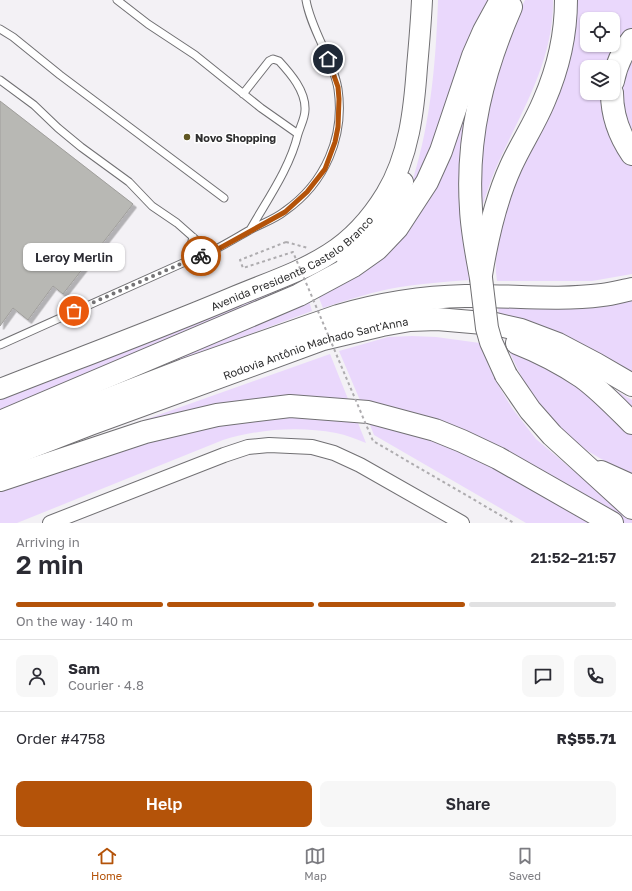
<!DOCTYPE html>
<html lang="en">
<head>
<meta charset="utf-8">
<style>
  body { margin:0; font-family:"Golos Text",sans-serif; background:#f7f7f7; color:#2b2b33; height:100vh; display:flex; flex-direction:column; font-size:15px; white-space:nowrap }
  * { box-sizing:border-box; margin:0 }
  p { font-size:13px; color:#7c7c81 }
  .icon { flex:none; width:22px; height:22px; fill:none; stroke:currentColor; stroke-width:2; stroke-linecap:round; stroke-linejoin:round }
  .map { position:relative; height:523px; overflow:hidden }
  .sheet { display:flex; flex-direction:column; background:#fff; flex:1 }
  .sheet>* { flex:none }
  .tools { position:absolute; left:580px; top:12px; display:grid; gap:8px }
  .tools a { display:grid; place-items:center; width:40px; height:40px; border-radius:8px; background:#fff; box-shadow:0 1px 3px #0004; font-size:20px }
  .pin { position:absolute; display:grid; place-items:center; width:34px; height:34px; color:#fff; margin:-17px; border:2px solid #fff; border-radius:50%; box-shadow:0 1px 4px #0007 }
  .courier { position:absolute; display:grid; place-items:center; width:40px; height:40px; margin:-20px; border:3px solid #b45309; border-radius:50%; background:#fff; color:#222; box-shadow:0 1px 5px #0007 }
  .bubble { position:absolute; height:28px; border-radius:8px; background:#fff; box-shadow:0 1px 3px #0004; font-size:13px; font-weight:600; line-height:28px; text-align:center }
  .head em { font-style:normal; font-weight:600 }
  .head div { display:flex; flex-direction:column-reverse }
  .head { display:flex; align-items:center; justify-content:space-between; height:68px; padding:0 16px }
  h1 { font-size:26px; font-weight:600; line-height:30px }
  .bar { display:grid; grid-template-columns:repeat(4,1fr); gap:6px 4px; align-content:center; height:48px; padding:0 16px }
  .bar i { height:5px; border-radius:3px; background:#e1e1e2 }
  .bar .selected { background:#b45309 }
  .bar p { grid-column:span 4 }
  .line { display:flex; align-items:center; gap:10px; padding:0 16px; border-top:1px solid #e1e1e2 }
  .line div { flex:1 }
  .round { display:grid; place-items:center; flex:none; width:42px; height:42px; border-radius:8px; background:#f7f7f7 }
  .primary-button { display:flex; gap:8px; margin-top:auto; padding:8px 16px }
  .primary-button a { flex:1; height:46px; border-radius:8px; background:#b45309; color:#fff; font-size:16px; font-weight:600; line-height:46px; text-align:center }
  .primary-button a+a { background:#f7f7f7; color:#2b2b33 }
  .tabs { display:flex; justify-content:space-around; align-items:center; height:56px; border-top:1px solid #e1e1e2; background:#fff; font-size:11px; color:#7c7c81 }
  .tabs a { display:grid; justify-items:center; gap:2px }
  .tabs .selected { color:#b45309 }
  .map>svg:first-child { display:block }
  .green { fill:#ead8fc; fill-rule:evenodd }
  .building { fill:#b8b8b4; stroke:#9f9e9b; filter:url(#shadow) }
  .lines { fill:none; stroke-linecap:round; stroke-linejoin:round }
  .lane-casing { stroke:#717073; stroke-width:9 }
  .street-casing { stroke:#717073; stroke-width:16 }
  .secondary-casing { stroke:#717073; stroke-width:22 }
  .primary-casing { stroke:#717073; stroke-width:24 }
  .highway-casing { stroke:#717073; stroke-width:24 }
  .path { stroke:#aeacaf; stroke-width:2; stroke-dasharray:3 3; stroke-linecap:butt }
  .lane { stroke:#fff; stroke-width:7 }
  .street { stroke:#fff; stroke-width:14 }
  .secondary { stroke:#fff; stroke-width:20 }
  .primary { stroke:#fff; stroke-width:22 }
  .highway { stroke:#fff; stroke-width:22 }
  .highway-bridge-casing { stroke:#717073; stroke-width:24; stroke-linecap:butt }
  .path-bridge { stroke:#aeacaf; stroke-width:2; stroke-dasharray:3 3; stroke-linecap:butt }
  .highway-bridge { stroke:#fff; stroke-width:22 }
  .done { stroke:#747375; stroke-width:4; stroke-dasharray:0 7.2 }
  .route { stroke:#b45309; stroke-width:5 }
  .poi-dot { fill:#605723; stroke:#fff; stroke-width:1.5 }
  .labels { text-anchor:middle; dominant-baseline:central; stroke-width:3; stroke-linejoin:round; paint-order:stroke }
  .poi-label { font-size:11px; font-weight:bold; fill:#2f2f30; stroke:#fff; text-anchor:start }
  .street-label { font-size:11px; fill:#2f2f30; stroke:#fff }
</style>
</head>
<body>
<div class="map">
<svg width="632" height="523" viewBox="0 0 632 523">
  <defs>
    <filter id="shadow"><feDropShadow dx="3.5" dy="3.5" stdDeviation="0" flood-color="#0004"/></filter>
  </defs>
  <rect width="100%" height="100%" fill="#f3f1f5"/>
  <path class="green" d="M 438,0 L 491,0 L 432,157 L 400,213 C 404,202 409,190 413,179 C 431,121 436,60 438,0 Z
    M 525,0 L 553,0 C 554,59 523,109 499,161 C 490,181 484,201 477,222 L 481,117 L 514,22 Z
    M 576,0 L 632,0 L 632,33 L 611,67 L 587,67 L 587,93 L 606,93 L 632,161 L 632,274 L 592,281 L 497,281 C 488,222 526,158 550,106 C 556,94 563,82 567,69 C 574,47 575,24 576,0 ZM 587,19 L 613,19 L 613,45 L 587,45 Z
    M 632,52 L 632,136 L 619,100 L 619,84 Z
    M 472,84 L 464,194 L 469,280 C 442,282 415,284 389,289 C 366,294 344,301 323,308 L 317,293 L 362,271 Z
    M 301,281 L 302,285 L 0,417 L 0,398 Z
    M 632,297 L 632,375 L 499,314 L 498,307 Z
    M 308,298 L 312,311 L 54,407 Z
    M 412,336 L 436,337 L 480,343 L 489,367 L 500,388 L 512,408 L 536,439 L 632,520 L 632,523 L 622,523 L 362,405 L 339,351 L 388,337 Z
    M 508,348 L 554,367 L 632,430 L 632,475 C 618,467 604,461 591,453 C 550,428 526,391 508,348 Z
    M 330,354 L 350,404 L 71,446 Z
    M 608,386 L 632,400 L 632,412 Z
    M 264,414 L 356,418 L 366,443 C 356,439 346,435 336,433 C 299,426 259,429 223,440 L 17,523 L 0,523 L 0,486 L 160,435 Z
    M 368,420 L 453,445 L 594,523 L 526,523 L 374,435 Z"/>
  <path class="building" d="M 0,101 L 133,204 L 63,294 L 53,286 L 28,320 L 13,308 L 0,326 Z"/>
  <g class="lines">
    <defs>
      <path id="lane" d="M 117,0 L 148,24 L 195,55 L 261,108 L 298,134 C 290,168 267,200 250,230
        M 0,29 L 13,37 L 60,75 L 224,198
        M 0,80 L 34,105 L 58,128 L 81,147 L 129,182 L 152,206 L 177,223 L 211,253
        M 243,94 L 269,61 L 273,59 L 279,61 C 290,73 306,91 305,110 C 305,118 300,127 298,134
        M 185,262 L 189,253 L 193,237
        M 0,345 L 185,262 C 208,255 227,243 248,231 C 260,224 274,220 285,211 C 325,183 345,137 338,89 C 333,59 311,30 306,0"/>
      <path id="street" d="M 50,523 L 224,455 L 248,447 L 269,445 L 312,447 L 334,453 L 360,465 L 462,523"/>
      <g id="secondary">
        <path d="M 347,260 C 355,252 365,245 373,237 C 388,222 397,202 403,182"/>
        <path id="s1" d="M 0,389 C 79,358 158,329 236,296 C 267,283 301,272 329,254 C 353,239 372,217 386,194 C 409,156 414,110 417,67 C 419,45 421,22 422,0"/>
      </g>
      <path id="primary" d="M 481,275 C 487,238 495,201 511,166 C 521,144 535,123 544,101 C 558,69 566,35 566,0"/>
      <g id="highway">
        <path d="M 613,81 C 616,66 622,52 632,40"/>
        <path d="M 612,93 C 612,116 619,135 632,154"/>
        <path d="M 481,278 C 477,255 472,232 471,209 C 466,137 483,71 511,7"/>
        <path d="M 517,343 C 540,352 561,363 582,377 C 600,390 616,407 632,423"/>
        <path d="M 506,375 L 530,410 L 552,435 L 632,508"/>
        <path d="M 0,422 L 299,295 L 353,266 L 377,249 L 397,228 L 427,182 L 441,151 L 473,56 L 484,31 L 501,0"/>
        <path d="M 0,441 L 184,370 L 338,316 C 379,304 422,297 465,296 C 510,295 556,301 602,295 C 612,294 622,291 632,289"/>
        <path id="s2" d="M 0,459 L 90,424 L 323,339 L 382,325 L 410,320 L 437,319 L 495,324 L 521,330 L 558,344 L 596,364 L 632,385"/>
        <path d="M 601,472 L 632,486"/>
        <path d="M 0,480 L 145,432 L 217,415 L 290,406 L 368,412 L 435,430 L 462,441 L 498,458 L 612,523"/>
      </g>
    </defs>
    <use href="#lane" class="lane-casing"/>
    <use href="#street" class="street-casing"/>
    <use href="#secondary" class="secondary-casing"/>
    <use href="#primary" class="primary-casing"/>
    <use href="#highway" class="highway-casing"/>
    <path class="path" d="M 286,242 L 308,248"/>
    <use href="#lane" class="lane"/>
    <use href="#street" class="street"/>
    <use href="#secondary" class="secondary"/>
    <use href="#primary" class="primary"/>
    <use href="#highway" class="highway"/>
    <defs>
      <path id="highway-bridge" d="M 481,278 L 487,328 L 491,342 L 506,375"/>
    </defs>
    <use href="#highway-bridge" class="highway-bridge-casing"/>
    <path class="path-bridge" d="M 286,242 L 240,260 L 243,268 L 293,252 L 373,441 L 514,523"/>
    <use href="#highway-bridge" class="highway-bridge"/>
  </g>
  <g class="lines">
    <path class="done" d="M 74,311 L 185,262 L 201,256"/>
    <path class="route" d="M 201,256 L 211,253 L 285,212 L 307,192 L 325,169 L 335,142 L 338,127 L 339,99 L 338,87 L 328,59"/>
  </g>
  <circle class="poi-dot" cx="187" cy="137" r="4"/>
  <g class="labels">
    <g class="poi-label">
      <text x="195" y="137">Novo Shopping</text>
    </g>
    <g class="street-label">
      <text stroke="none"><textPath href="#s1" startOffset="319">Avenida Presidente Castelo Branco</textPath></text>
      <text stroke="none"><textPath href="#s2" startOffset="335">Rodovia Antônio Machado Sant'Anna</textPath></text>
    </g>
  </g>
</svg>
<div class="tools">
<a><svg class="icon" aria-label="locate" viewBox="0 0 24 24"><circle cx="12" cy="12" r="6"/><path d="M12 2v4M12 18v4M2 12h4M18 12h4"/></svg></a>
<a><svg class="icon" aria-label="layers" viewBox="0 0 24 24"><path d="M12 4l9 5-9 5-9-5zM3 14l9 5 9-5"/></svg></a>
</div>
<div class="pin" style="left:74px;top:311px;background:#ea580c"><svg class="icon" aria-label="bag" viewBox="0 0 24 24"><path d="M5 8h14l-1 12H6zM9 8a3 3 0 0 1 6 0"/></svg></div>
<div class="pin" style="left:328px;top:59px;background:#1f2937"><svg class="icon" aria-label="home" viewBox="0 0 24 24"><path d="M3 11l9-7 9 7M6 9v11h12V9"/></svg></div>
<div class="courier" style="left:201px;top:256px"><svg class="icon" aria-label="bike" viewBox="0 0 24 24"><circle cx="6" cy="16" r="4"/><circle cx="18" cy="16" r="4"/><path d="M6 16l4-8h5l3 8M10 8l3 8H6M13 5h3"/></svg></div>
<div class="bubble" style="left:23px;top:243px;width:102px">Leroy Merlin</div>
</div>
<section class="sheet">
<div class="head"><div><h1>2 min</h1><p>Arriving in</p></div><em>21:52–21:57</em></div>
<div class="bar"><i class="selected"></i><i class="selected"></i><i class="selected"></i><i></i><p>On the way · 140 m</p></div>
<div class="line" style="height:72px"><a class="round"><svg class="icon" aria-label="person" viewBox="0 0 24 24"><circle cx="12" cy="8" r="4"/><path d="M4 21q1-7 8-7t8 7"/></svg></a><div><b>Sam</b><p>Courier · 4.8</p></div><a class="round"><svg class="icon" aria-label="chat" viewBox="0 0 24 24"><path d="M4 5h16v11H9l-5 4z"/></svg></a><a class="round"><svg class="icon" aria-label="phone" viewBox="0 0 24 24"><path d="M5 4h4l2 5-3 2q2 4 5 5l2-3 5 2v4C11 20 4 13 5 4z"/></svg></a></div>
<div class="line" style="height:52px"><div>Order #4758</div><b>R$55.71</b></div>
<div class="primary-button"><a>Help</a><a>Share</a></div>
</section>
<nav class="tabs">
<a class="selected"><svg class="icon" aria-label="home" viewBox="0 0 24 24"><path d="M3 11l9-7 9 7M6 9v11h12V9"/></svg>Home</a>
<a><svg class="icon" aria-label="map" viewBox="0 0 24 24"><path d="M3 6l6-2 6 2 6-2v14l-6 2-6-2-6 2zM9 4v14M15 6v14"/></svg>Map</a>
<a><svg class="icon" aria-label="saved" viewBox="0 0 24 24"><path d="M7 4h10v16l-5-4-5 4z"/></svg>Saved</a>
</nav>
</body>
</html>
